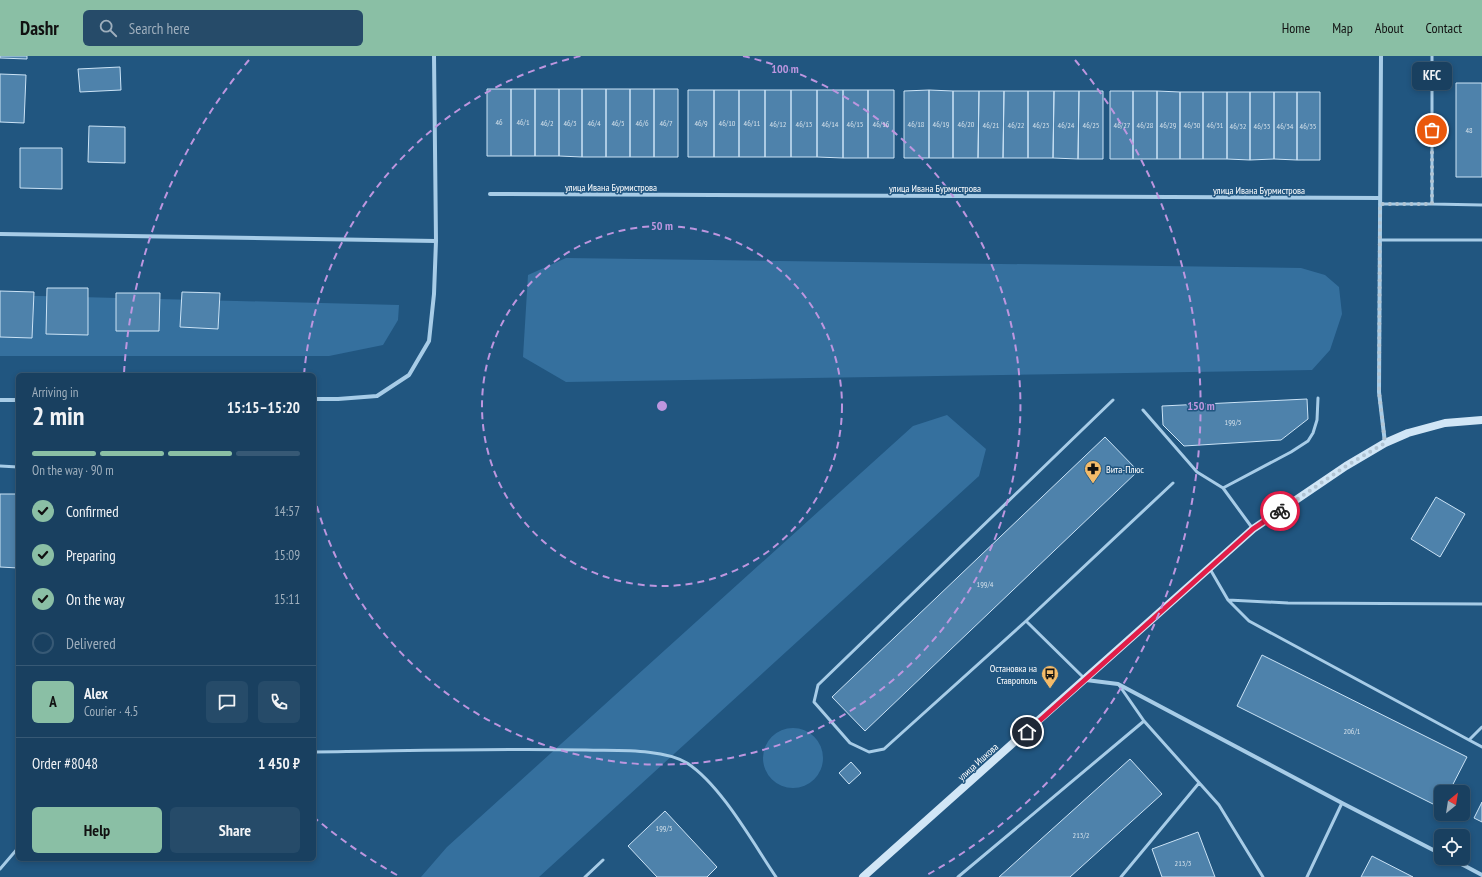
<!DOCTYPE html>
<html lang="en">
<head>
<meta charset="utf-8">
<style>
  body { margin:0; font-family:"PT Sans Narrow",sans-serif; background:#264b69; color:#f1f3f6; height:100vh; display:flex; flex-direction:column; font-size:15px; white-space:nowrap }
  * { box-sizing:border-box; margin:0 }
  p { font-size:13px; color:#9fafbd }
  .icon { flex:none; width:22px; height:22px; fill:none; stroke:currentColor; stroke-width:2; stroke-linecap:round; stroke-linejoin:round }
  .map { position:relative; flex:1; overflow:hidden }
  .panel { position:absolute; left:16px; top:317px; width:300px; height:488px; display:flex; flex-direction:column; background:#194060; border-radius:6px; box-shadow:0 2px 6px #0003,0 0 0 1px #375975 }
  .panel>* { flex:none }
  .needle { width:26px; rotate:30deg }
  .buttons { position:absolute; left:1434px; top:729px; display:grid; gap:8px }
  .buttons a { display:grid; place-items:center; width:36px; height:36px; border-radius:6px; background:#194060; box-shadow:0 2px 6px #0003,0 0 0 1px #375975; font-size:20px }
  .pin { position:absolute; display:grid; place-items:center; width:34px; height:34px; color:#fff; margin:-17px; border:2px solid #fff; border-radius:50%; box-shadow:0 1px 4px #0007 }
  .courier { position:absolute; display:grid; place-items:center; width:40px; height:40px; margin:-20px; border:3px solid #e11d48; border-radius:50%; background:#fff; color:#222; box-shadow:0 1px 5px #0007 }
  .bubble { position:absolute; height:28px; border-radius:6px; background:#194060; box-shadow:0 2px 6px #0003,0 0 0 1px #375975; font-size:13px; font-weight:700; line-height:28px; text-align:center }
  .head em { font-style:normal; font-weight:700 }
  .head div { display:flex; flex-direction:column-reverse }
  .head { display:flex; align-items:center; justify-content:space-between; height:68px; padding:0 16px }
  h1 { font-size:26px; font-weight:700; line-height:30px }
  .bar { display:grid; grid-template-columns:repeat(4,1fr); gap:6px 4px; align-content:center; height:48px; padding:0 16px }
  .bar i { height:5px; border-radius:3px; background:#375975 }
  .bar .selected { background:#8abfa5 }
  .bar p { grid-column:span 4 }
  .line { display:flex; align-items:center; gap:10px; padding:0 16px; border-top:1px solid #375975 }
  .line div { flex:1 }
  .round { display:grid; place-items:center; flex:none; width:42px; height:42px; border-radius:6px; background:#264b69 }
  ol { padding:0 16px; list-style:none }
  li { display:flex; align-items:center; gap:12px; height:44px }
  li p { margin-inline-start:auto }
  li .icon { padding:4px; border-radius:50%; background:#8abfa5; color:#111; stroke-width:4 }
  li:last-child { color:#9fafbd }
  li i { width:22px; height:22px; border:2px solid #375975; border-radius:50% }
  .action { display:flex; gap:8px; margin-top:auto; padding:8px 16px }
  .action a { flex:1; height:46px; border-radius:6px; background:#8abfa5; color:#111; font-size:16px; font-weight:700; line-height:46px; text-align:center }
  .action a+a { background:#264b69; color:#f1f3f6 }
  header { display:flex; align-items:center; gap:24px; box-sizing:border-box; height:56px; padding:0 20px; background:#8abfa5; color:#111 }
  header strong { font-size:19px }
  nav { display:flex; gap:22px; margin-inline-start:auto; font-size:14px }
  .search { width:280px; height:36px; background:#264b69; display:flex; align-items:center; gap:10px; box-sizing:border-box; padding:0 14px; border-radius:6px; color:#9fafbd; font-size:15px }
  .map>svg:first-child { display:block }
  .green { fill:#35709e }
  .building { fill:#4e82ab; stroke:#cbe3f6 }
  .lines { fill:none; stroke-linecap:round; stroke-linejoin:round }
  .lane { stroke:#a7cce7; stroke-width:3 }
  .street { stroke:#a7cce7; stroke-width:4 }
  .secondary { stroke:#d1e6f6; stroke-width:8 }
  .done { stroke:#b1c4d3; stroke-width:4; stroke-dasharray:0 7.2 }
  .route { stroke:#e11d48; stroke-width:5 }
  .ring { fill:none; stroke:#bd96df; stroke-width:2; stroke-dasharray:7 5 }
  .labels { text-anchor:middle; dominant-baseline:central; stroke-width:3; stroke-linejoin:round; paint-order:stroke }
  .number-label { font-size:8px; fill:#d3e0ea }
  .street-label { font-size:10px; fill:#fff; stroke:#215680 }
  .poi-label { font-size:10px; fill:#fff; stroke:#215680; text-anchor:start }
  .centre { fill:#bd96df; stroke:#215680; stroke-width:2 }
  .ring-label { font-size:12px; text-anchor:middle; font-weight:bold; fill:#bd96df; stroke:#215680; stroke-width:3; stroke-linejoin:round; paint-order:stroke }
</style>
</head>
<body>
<header>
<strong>Dashr</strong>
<div class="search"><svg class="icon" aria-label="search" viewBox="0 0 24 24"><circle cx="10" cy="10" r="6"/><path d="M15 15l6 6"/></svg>Search here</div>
<nav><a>Home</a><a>Map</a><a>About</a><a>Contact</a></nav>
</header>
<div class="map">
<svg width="1482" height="821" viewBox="0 0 1482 821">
  <rect width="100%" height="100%" fill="#215680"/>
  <path class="green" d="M 566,202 L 1301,212 L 1325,219 L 1339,231 L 1342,258 L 1330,294 L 1312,314 L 566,326 L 523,301 L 528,219 Z
    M 0,239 L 399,249 L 398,264 L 383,289 L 329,300 L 0,300 Z
    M 947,359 L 986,393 L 979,420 L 539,821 L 421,821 L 447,791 L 913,370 Z
    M763 702a30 30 0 1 1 60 0a30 30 0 1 1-60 0Z"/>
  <path class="building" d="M 0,0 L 27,0 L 27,3 L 0,2 Z
    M 120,11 L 121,34 L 80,36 L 78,13 Z
    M 0,18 L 26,19 L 24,67 L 0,66 Z
    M 1456,27 L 1482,27 L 1482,121 L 1456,121 Z
    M 487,33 L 511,33 L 511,100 L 487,100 Z
    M 511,33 L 535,33 L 535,100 L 511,100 Z
    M 535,33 L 559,33 L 559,100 L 535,100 Z
    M 559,33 L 582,33 L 582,101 L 559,100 Z
    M 582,33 L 606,33 L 606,101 L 582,101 Z
    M 606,33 L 630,33 L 630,101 L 606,101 Z
    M 630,33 L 654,33 L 654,101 L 630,101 Z
    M 654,33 L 678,33 L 678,101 L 654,101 Z
    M 688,34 L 714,34 L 714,101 L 688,101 Z
    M 714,34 L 739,34 L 739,101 L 714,101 Z
    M 739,34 L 765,34 L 765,101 L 739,101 Z
    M 765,34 L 791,34 L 791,101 L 765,101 Z
    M 791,34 L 817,34 L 817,101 L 791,101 Z
    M 817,34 L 843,34 L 843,102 L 817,101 Z
    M 843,34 L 868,34 L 868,102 L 843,102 Z
    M 868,34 L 894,34 L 894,102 L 868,102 Z
    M 929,34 L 953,35 L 953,102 L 929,102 Z
    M 929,34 L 929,102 L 904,102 L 904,35 Z
    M 953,35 L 979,35 L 978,102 L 953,102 Z
    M 979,35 L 1004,35 L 1003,102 L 978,102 Z
    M 1004,35 L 1028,35 L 1028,102 L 1003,102 Z
    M 1028,35 L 1054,35 L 1053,102 L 1028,102 Z
    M 1054,35 L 1079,35 L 1078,103 L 1053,102 Z
    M 1079,35 L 1103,35 L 1103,103 L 1078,103 Z
    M 1110,35 L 1133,35 L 1133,103 L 1110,103 Z
    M 1133,35 L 1157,35 L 1157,103 L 1133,103 Z
    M 1157,35 L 1180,36 L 1180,103 L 1157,103 Z
    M 1180,36 L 1203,36 L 1203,103 L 1180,103 Z
    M 1203,36 L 1227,36 L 1227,103 L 1203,103 Z
    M 1227,36 L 1250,36 L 1250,104 L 1227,103 Z
    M 1250,36 L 1274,36 L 1274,103 L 1250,104 Z
    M 1274,36 L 1297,36 L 1297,104 L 1274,103 Z
    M 1297,36 L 1320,36 L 1320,104 L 1297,104 Z
    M 89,70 L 125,71 L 125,107 L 88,106 Z
    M 20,92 L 62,92 L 62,133 L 20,132 Z
    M 47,232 L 88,232 L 88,279 L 46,278 Z
    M 0,235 L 34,236 L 32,282 L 0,281 Z
    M 182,236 L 220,237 L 218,273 L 180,271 Z
    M 116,237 L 160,237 L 159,275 L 116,275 Z
    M 1307,343 L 1308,363 L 1281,384 L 1184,390 L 1163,369 L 1162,350 Z
    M 1105,381 L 1138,415 L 865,675 L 832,641 Z
    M 0,438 L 18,438 L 18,512 L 0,511 Z
    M 1436,441 L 1465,458 L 1440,501 L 1411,483 Z
    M 1262,599 L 1467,701 L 1449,736 L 1441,736 L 1441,752 L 1237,650 Z
    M 1130,703 L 1162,738 L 1070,821 L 999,821 Z
    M 851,706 L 861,717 L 849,728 L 839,717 Z
    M 1482,746 L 1482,766 L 1474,762 Z
    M 665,755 L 717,811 L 707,821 L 657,821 L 628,790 Z
    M 1198,776 L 1215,821 L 1162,821 L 1152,793 Z
    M 1372,800 L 1413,821 L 1361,821 Z"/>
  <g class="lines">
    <path class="lane" d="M 1432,0 L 1432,148 L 1482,149
      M 1380,148 L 1432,148
      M 1380,184 L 1482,184
      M 1143,354 L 1197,416 L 1223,432 L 1253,473
      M 0,410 L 18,411
      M 1223,432 L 1291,396 L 1308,385 L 1313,377 L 1317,364 L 1318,342
      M 1210,513 L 1228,544 L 1249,565 L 1469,684 L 1482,671
      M 1228,544 L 1288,547 L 1482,548
      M 1026,565 L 1173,427
      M 1084,622 L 1026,565 L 884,693 L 869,696 L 850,687 L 814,646 L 818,629 L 1113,344
      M 1119,629 L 1144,665
      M 1469,684 L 1482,691
      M 314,696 C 405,695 496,692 586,694 C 615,695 663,692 687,707 C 721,729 753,787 776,821
      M 0,813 L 18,792
      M 585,821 L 603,804
      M 958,821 L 1144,665 L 1219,749 L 1263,821
      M 1121,821 L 1199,727
      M 1307,821 L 1342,747"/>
    <path class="street" d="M 1381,0 L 1379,336 L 1385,387
      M 490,138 L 1380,142
      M 0,178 L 436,185
      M 314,343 L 338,343 L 377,340 L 409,319 L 429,285 L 434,238 L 436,185 L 434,0
      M 0,344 L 18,344
      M 1086,624 L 1118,628 L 1342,747 L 1441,798
      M 1450,802 L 1482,819"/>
    <path class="secondary" d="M 863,821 L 1253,473 L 1346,410 L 1385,387 L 1408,377 L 1445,367 L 1482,364"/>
  </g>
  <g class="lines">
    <path class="done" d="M 1280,455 L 1346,410 L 1385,387 L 1379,336 L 1380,148 L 1432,148 L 1432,74"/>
    <path class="route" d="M 1027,676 L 1253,473 L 1280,455"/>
  </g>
  <g class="ring">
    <circle cx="662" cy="350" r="180"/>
    <path d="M304 319A359 359 0 0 1 581 0M743 0A359 359 0 1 1 314 440"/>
    <path d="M397 819A539 539 0 0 1 316 763M124 317A539 539 0 0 1 249 4M1075 4A539 539 0 0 1 927 819"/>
  </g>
  <defs>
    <symbol id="pharmacy-pin" viewBox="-11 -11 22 30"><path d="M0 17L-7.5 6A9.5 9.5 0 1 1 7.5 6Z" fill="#f4bb69" stroke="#215680"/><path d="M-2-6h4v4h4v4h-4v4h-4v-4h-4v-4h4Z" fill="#111"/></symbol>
    <symbol id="bus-pin" viewBox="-11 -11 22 30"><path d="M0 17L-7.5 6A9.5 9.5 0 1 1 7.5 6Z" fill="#f4bb69" stroke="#215680"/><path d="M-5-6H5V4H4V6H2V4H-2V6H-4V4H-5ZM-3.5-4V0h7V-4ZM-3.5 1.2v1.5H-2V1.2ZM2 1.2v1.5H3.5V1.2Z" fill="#111"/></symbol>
  </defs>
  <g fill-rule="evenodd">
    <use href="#pharmacy-pin" x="1083" y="403" width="20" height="27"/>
    <use href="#bus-pin" x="1040" y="608" width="20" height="27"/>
  </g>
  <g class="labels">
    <g class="number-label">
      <text x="499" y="66">46</text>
      <text x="523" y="66">46/1</text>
      <text x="547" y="67">46/2</text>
      <text x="570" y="67">46/3</text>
      <text x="594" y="67">46/4</text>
      <text x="618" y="67">46/5</text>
      <text x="642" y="67">46/6</text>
      <text x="666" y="67">46/7</text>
      <text x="701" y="67">46/9</text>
      <text x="727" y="67">46/10</text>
      <text x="752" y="67">46/11</text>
      <text x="778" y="68">46/12</text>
      <text x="804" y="68">46/13</text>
      <text x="830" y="68">46/14</text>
      <text x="855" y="68">46/15</text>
      <text x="881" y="68">46/16</text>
      <text x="916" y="68">46/18</text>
      <text x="941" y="68">46/19</text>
      <text x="966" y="68">46/20</text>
      <text x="991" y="69">46/21</text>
      <text x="1016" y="69">46/22</text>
      <text x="1041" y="69">46/23</text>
      <text x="1066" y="69">46/24</text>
      <text x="1091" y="69">46/25</text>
      <text x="1122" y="69">46/27</text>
      <text x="1145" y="69">46/28</text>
      <text x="1168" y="69">46/29</text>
      <text x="1192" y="69">46/30</text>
      <text x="1215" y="69">46/31</text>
      <text x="1238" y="70">46/32</text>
      <text x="1262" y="70">46/33</text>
      <text x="1285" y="70">46/34</text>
      <text x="1308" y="70">46/35</text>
      <text x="1469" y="74">48</text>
      <text x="1233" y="366">199/5</text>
      <text x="985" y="528">199/4</text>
      <text x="1352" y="675">206/1</text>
      <text x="664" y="772">199/3</text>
      <text x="1081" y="779">213/2</text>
      <text x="1183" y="807">213/3</text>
    </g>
    <g class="street-label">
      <text x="611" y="131">улица Ивана Бурмистрова</text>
      <text x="935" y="132">улица Ивана Бурмистрова</text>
      <text x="1259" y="134">улица Ивана Бурмистрова</text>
      <text transform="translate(978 706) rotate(-42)">улица Ишкова</text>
    </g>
    <g class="poi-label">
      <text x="1106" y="413">Вита-Плюс</text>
      <text x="1037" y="612" text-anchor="end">Остановка на<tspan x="1037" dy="12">Ставрополь</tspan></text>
    </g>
  </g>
  <circle cx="662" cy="350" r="6" class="centre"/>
  <g class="ring-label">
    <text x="785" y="17">100 m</text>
    <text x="662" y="174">50 m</text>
    <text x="1201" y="354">150 m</text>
  </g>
</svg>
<div class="buttons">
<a><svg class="needle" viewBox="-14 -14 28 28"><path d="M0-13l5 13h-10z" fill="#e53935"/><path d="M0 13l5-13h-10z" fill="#9fafbd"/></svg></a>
<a><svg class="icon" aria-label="locate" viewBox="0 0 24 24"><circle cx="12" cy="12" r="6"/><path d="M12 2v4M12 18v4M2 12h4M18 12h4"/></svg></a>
</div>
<div class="pin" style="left:1432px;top:74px;background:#ea580c"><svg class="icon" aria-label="bag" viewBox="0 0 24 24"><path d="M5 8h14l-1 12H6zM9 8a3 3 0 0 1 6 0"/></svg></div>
<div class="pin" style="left:1027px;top:676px;background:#1f2937"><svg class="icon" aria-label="home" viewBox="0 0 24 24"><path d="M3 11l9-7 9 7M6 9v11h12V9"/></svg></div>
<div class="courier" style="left:1280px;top:455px"><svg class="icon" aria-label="bike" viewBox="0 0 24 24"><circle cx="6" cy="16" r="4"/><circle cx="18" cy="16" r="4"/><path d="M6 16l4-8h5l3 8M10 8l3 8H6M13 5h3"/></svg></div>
<div class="bubble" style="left:1412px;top:6px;width:40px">KFC</div>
<section class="panel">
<div class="head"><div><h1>2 min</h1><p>Arriving in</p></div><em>15:15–15:20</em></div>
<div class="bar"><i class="selected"></i><i class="selected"></i><i class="selected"></i><i></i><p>On the way · 90 m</p></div>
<ol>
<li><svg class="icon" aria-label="check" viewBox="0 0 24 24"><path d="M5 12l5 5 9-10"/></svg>Confirmed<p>14:57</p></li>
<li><svg class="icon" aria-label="check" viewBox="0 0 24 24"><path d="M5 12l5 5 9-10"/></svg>Preparing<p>15:09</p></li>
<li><svg class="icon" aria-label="check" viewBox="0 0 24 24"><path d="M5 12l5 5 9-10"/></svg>On the way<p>15:11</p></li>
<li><i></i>Delivered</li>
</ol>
<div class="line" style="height:72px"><b class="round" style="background:#8abfa5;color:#111">A</b><div><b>Alex</b><p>Courier · 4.5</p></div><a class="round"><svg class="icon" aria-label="chat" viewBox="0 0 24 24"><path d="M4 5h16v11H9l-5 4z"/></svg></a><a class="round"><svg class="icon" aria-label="phone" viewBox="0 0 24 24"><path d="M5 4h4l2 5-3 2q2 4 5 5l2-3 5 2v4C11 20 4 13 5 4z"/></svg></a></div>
<div class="line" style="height:52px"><div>Order #8048</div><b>1 450 ₽</b></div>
<div class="action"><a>Help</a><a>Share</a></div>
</section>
</div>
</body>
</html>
